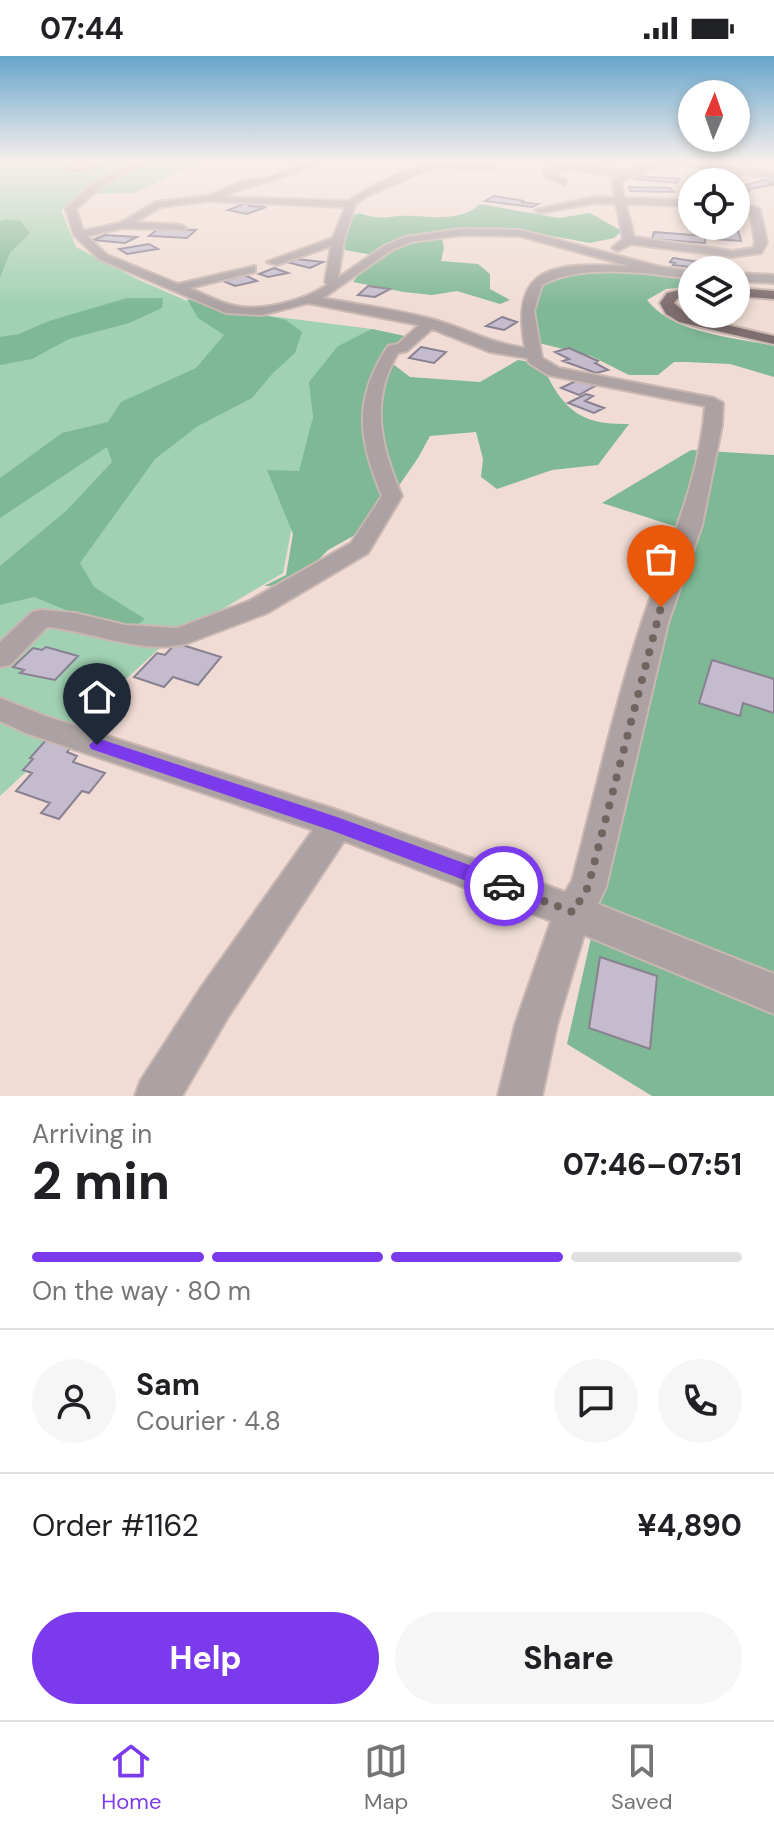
<!DOCTYPE html>
<html lang="en">
<head>
<meta charset="utf-8">
<style>
  body { margin:0; font-family:"DM Sans",sans-serif; background:#f6f6f6; color:#202124; height:100vh; display:flex; flex-direction:column; font-size:30px; white-space:nowrap }
  * { box-sizing:border-box; margin:0 }
  p { font-size:26px; color:#757577 }
  .icon { flex:none; width:44px; height:44px; fill:none; stroke:currentColor; stroke-width:2; stroke-linecap:round; stroke-linejoin:round }
  .map { position:relative; height:1040px; overflow:hidden }
  .panel { display:flex; flex-direction:column; background:#fff; flex:1 }
  .panel>* { flex:none }
  .needle { width:52px; rotate:2deg }
  .controls { position:absolute; left:678px; top:24px; display:grid; gap:16px }
  .controls a { display:grid; place-items:center; width:72px; height:72px; border-radius:50%; background:#fff; box-shadow:0 4px 12px #0003; font-size:40px }
  .pin { position:absolute; display:grid; place-items:center; width:68px; height:68px; color:#fff; margin:-82px -34px; border-radius:50% 50% 50% 0; rotate:-45deg; box-shadow:0 0 8px #0007 }
  .pin .icon { rotate:45deg }
  .courier { position:absolute; display:grid; place-items:center; width:80px; height:80px; margin:-40px; border:6px solid #7c3aed; border-radius:50%; background:#fff; color:#222; box-shadow:0 2px 10px #0007 }
  .headline em { font-style:normal; font-weight:800 }
  .headline div { display:flex; flex-direction:column-reverse }
  .headline { display:flex; align-items:center; justify-content:space-between; height:136px; padding:0 32px }
  h1 { font-size:52px; font-weight:800; line-height:60px }
  .bar { display:grid; grid-template-columns:repeat(4,1fr); gap:12px 8px; align-content:center; height:96px; padding:0 32px }
  .bar i { height:10px; border-radius:6px; background:#e0e0e0 }
  .bar .selected { background:#7c3aed }
  .bar p { grid-column:span 4 }
  .line { display:flex; align-items:center; gap:20px; padding:0 32px; border-top:2px solid #e0e0e0 }
  .line div { flex:1 }
  .round { display:grid; place-items:center; flex:none; width:84px; height:84px; border-radius:42px; background:#f6f6f6 }
  .action { display:flex; gap:16px; margin-top:auto; padding:16px 32px }
  .action a { flex:1; height:92px; border-radius:48px; background:#7c3aed; color:#fff; font-size:32px; font-weight:800; line-height:92px; text-align:center }
  .action a+a { background:#f6f6f6; color:#202124 }
  .status { display:flex; justify-content:space-between; align-items:center; height:56px; padding:0 40px; background:#fff; direction:ltr }
  .status svg { height:22px; fill:currentColor }
  .menu { display:flex; justify-content:space-around; align-items:center; height:112px; border-top:2px solid #e0e0e0; background:#fff; font-size:22px; color:#757577 }
  .menu a { display:grid; justify-items:center; gap:4px }
  .menu .selected { color:#7c3aed }
  .map>svg:first-child { display:block }
  .green { fill:#a0d1b2 }
  .forest { fill:#7eb895 }
  .building { fill:#c4bccc; stroke:#898191; stroke-width:2 }
  .lines { fill:none; stroke-linecap:round; stroke-linejoin:round }
  .minor-casing { stroke:#c9b7b0; stroke-width:4 }
  .major-casing { stroke:#c9b7b0; stroke-width:4 }
  .minor { fill:#aca2a3; fill-rule:evenodd }
  .major { fill:#7f6e6f; fill-rule:evenodd }
  .route { fill:#7c3aed }
  .done { stroke:#716560; stroke-width:8; stroke-dasharray:0 14.4 }
</style>
</head>
<body>
<div class="status"><b>07:44</b><svg viewBox="0 0 49 12"><path d="M0 12V9h3v3zM5 12V6h3v6zM10 12V3h3v9zM15 12V0h3v12zM26 1h20v11H26zM47 4h2v5h-2z"/></svg></div>
<div class="map">
<svg width="774" height="1040" viewBox="0 0 774 1040">
  <rect width="100%" height="100%" fill="#f0dcd4"/>
  <path class="green" d="M 0,105 L 205,105 L 134,137 L 96,138 L 61,154 L 76,191 L 137,223 L 224,261 L 270,260 L 372,273 L 409,281 L 313,361 L 283,517 L 164,588 L 0,740 Z"/>
  <path class="forest" d="M 480,148 L 559,162 L 590,157 L 622,175 L 614,182 L 590,187 L 525,175 L 451,174 L 442,182 L 444,192 L 441,205 L 478,208 L 490,218 L 490,233 L 510,244 L 500,248 L 457,235 L 432,239 L 404,236 L 353,226 L 373,199 L 345,194 L 344,183 L 351,160 L 359,157 C 385,166 390,158 414,160 C 437,161 461,165 480,148 Z
    M 6,163 L 21,165 L 30,177 L 10,197 L 0,221 L 0,165 Z
    M 652,216 L 692,222 L 692,231 L 666,233 L 647,244 C 673,278 734,281 774,290 L 774,321 L 730,308 L 686,306 L 674,306 L 658,319 L 629,319 L 591,300 L 535,286 L 532,264 L 537,231 L 577,217 Z
    M 127,242 L 163,242 L 162,252 L 129,267 L 69,283 L 32,303 L 0,309 L 0,281 L 19,278 L 49,265 Z
    M 187,243 L 286,264 L 302,276 L 295,297 L 273,317 L 252,342 L 198,370 L 155,403 L 80,507 L 94,531 L 145,563 L 125,578 L 34,541 L 0,549 L 0,510 L 67,454 L 112,406 L 107,391 L 0,462 L 0,422 L 62,377 L 108,366 L 121,346 L 196,312 L 224,279 L 198,262 Z
    M 372,273 L 409,281 L 385,302 L 410,321 L 480,326 L 518,304 L 541,308 C 563,352 577,369 629,368 L 598,409 L 552,414 L 497,433 L 481,421 L 483,403 L 476,376 L 430,380 L 418,402 L 371,470 L 328,494 L 294,529 L 264,530 L 286,519 L 293,478 L 267,414 L 299,415 L 313,361 L 309,326 L 338,290 Z
    M 691,394 L 774,399 L 774,1040 L 652,1040 L 567,988 L 662,569 L 696,477 L 602,447 Z"/>
  <path class="building" d="M 79,105 L 121,105 L 80,115 L 64,114 L 71,111 L 67,109 Z
    M 715,116 L 733,118 L 723,118 L 728,120 L 724,123 L 717,122 L 723,124 L 720,126 L 700,126 Z
    M 636,120 L 679,123 L 677,127 L 634,123 Z
    M 764,124 L 774,125 L 774,128 L 767,127 L 772,129 L 743,134 L 750,135 L 747,136 L 736,134 L 736,132 Z
    M 629,131 L 670,132 L 674,136 L 630,135 Z
    M 494,140 L 524,145 L 521,146 L 538,148 L 532,151 L 485,145 Z
    M 244,148 L 251,148 L 249,150 L 266,151 L 247,158 L 228,154 Z
    M 712,172 L 738,174 L 741,185 L 714,183 Z
    M 158,173 L 196,174 L 187,182 L 149,180 Z
    M 654,176 L 705,180 L 705,187 L 652,183 Z
    M 105,179 L 137,181 L 125,187 L 93,184 Z
    M 149,188 L 158,193 L 127,198 L 119,193 Z
    M 673,202 L 712,208 L 705,208 L 710,210 L 708,213 L 673,209 L 675,207 L 670,206 Z
    M 297,203 L 323,206 L 310,212 L 290,207 Z
    M 274,212 L 288,217 L 268,221 L 259,218 Z
    M 245,219 L 257,225 L 235,230 L 223,225 Z
    M 368,230 L 390,233 L 375,241 L 358,239 Z
    M 502,261 L 517,266 L 504,274 L 486,270 Z
    M 421,291 L 446,296 L 434,307 L 409,302 Z
    M 569,292 L 598,305 L 595,307 L 608,314 L 596,317 L 563,305 L 569,303 L 555,296 Z
    M 578,324 L 595,330 L 579,339 L 561,332 Z
    M 586,338 L 593,340 L 585,345 L 604,352 L 594,357 L 568,347 Z
    M 176,587 L 221,601 L 198,629 L 173,621 L 164,631 L 134,621 L 157,597 L 165,599 Z
    M 46,591 L 78,600 L 55,624 L 20,617 L 24,614 L 13,611 L 33,592 L 42,594 Z
    M 712,604 L 774,623 L 774,657 L 743,647 L 740,660 L 699,647 Z
    M 47,683 L 71,691 L 67,696 L 77,700 L 73,706 L 105,717 L 89,737 L 82,735 L 59,763 L 41,757 L 50,747 L 16,735 L 32,717 L 23,714 L 33,703 L 30,702 Z
    M 600,901 L 657,920 L 650,993 L 589,972 Z"/>
  <g class="lines">
    <defs>
      <path id="minor" d="M 138,105 L 149,105 L 108,126 L 76,153 L 83,175 L 120,167 L 156,146 L 211,139 L 241,125 L 268,122 L 310,105 L 321,105 C 290,124 254,126 222,141 L 349,145 C 384,118 456,93 495,112 L 491,114 L 435,111 L 367,140 L 355,149 L 344,184 L 338,222 L 384,190 L 405,181 L 461,173 L 520,174 L 661,211 L 692,215 L 692,223 C 650,217 580,207 542,229 L 534,255 L 542,302 L 559,312 L 714,342 L 723,347 L 722,369 L 702,469 L 668,567 L 606,831 L 598,848 L 774,918 L 774,958 L 584,879 L 557,969 L 542,1040 L 498,1040 L 515,969 L 551,865 L 344,785 L 228,961 L 182,1040 L 135,1040 L 141,1024 L 200,933 L 313,774 L 26,677 L 0,665 L 0,642 L 48,661 L 337,754 L 565,836 L 572,825 C 595,739 614,651 642,566 C 666,495 700,426 705,350 L 548,319 L 529,307 L 527,302 L 490,296 L 432,273 L 407,295 L 398,297 C 369,345 381,391 402,440 L 368,497 L 267,557 L 188,587 C 143,600 92,575 47,571 L 10,609 L 0,611 L 0,586 L 32,556 L 41,554 L 75,557 L 125,569 L 177,572 L 249,545 L 351,487 L 382,440 C 358,383 353,343 388,290 L 398,288 L 419,269 L 308,247 L 262,259 L 226,257 L 99,203 L 74,179 L 66,153 L 92,128 ZM 209,145 L 345,151 L 333,182 L 267,206 L 277,209 L 331,190 L 325,226 L 327,229 C 304,245 258,257 231,249 C 217,245 203,238 190,232 L 255,216 L 255,210 L 178,228 L 107,199 L 87,180 L 123,172 L 185,174 L 186,172 L 181,169 L 135,166 L 161,151 ZM 461,179 L 520,180 L 629,210 C 559,208 509,204 525,292 C 493,288 466,273 435,264 C 399,254 360,249 323,242 L 392,194 L 411,186 Z
        M 656,105 L 687,105 L 774,117 L 774,123 L 667,106 L 621,126 L 624,142 L 692,144 L 692,150 L 626,148 L 634,181 L 732,195 L 753,192 L 755,187 L 750,155 L 736,150 L 736,144 L 760,153 L 767,187 L 761,197 L 732,201 L 631,188 L 618,195 L 612,192 L 623,183 L 616,148 L 595,147 L 540,157 L 535,154 L 595,141 L 615,142 L 612,125 L 618,120 L 566,113 L 553,117 L 567,124 L 564,129 L 543,119 L 543,115 L 565,108 L 625,115 Z
        M 736,217 L 774,219 L 774,227 L 736,225 Z"/>
      <path id="major" d="M 692,231 L 692,239 L 677,243 L 674,247 L 689,260 L 774,280 L 774,288 L 679,266 L 666,258 L 660,247 L 667,237 Z
        M 736,232 L 774,235 L 774,243 L 736,240 Z"/>
    </defs>
    <use href="#minor" class="minor-casing"/>
    <use href="#major" class="major-casing"/>
    <use href="#minor" class="minor"/>
    <use href="#major" class="major"/>
  </g>
  <linearGradient id="sky" x2="0" y2="1"><stop stop-color="#67a6cc"/><stop offset="0.42" stop-color="#f8efec"/><stop offset="1" stop-color="#f8efec" stop-opacity="0"/></linearGradient>
  <rect width="774" height="251" fill="url(#sky)"/>
  <path class="route" d="M 97,682 L 337,761 L 511,824 L 514,830 L 511,837 L 504,839 L 333,775 L 91,693 L 89,689 Z"/>
  <g class="lines">
    <path class="done" d="M 504,830 L 573,856 L 588,831 L 661,551"/>
  </g>
</svg>
<div class="controls">
<a><svg class="needle" viewBox="-14 -14 28 28"><path d="M0-13l5 13h-10z" fill="#e53935"/><path d="M0 13l5-13h-10z" fill="#757577"/></svg></a>
<a><svg class="icon" aria-label="locate" viewBox="0 0 24 24"><circle cx="12" cy="12" r="6"/><path d="M12 2v4M12 18v4M2 12h4M18 12h4"/></svg></a>
<a><svg class="icon" aria-label="layers" viewBox="0 0 24 24"><path d="M12 4l9 5-9 5-9-5zM3 14l9 5 9-5"/></svg></a>
</div>
<div class="pin" style="left:661px;top:551px;background:#ea580c"><svg class="icon" aria-label="bag" viewBox="0 0 24 24"><path d="M5 8h14l-1 12H6zM9 8a3 3 0 0 1 6 0"/></svg></div>
<div class="pin" style="left:97px;top:689px;background:#1f2937"><svg class="icon" aria-label="home" viewBox="0 0 24 24"><path d="M3 11l9-7 9 7M6 9v11h12V9"/></svg></div>
<div class="courier" style="left:504px;top:830px"><svg class="icon" aria-label="car" viewBox="0 0 24 24"><path d="M5 17H2v-5l4-1 3-4h7l3 4 3 1v5h-3M9 17h6M6 11h13"/><circle cx="7" cy="17" r="2"/><circle cx="17" cy="17" r="2"/></svg></div>
</div>
<section class="panel">
<div class="headline"><div><h1>2 min</h1><p>Arriving in</p></div><em>07:46–07:51</em></div>
<div class="bar"><i class="selected"></i><i class="selected"></i><i class="selected"></i><i></i><p>On the way · 80 m</p></div>
<div class="line" style="height:144px"><a class="round"><svg class="icon" aria-label="person" viewBox="0 0 24 24"><circle cx="12" cy="8" r="4"/><path d="M4 21q1-7 8-7t8 7"/></svg></a><div><b>Sam</b><p>Courier · 4.8</p></div><a class="round"><svg class="icon" aria-label="chat" viewBox="0 0 24 24"><path d="M4 5h16v11H9l-5 4z"/></svg></a><a class="round"><svg class="icon" aria-label="phone" viewBox="0 0 24 24"><path d="M5 4h4l2 5-3 2q2 4 5 5l2-3 5 2v4C11 20 4 13 5 4z"/></svg></a></div>
<div class="line" style="height:104px"><div>Order #1162</div><b>¥4,890</b></div>
<div class="action"><a>Help</a><a>Share</a></div>
</section>
<nav class="menu">
<a class="selected"><svg class="icon" aria-label="home" viewBox="0 0 24 24"><path d="M3 11l9-7 9 7M6 9v11h12V9"/></svg>Home</a>
<a><svg class="icon" aria-label="map" viewBox="0 0 24 24"><path d="M3 6l6-2 6 2 6-2v14l-6 2-6-2-6 2zM9 4v14M15 6v14"/></svg>Map</a>
<a><svg class="icon" aria-label="saved" viewBox="0 0 24 24"><path d="M7 4h10v16l-5-4-5 4z"/></svg>Saved</a>
</nav>
</body>
</html>
